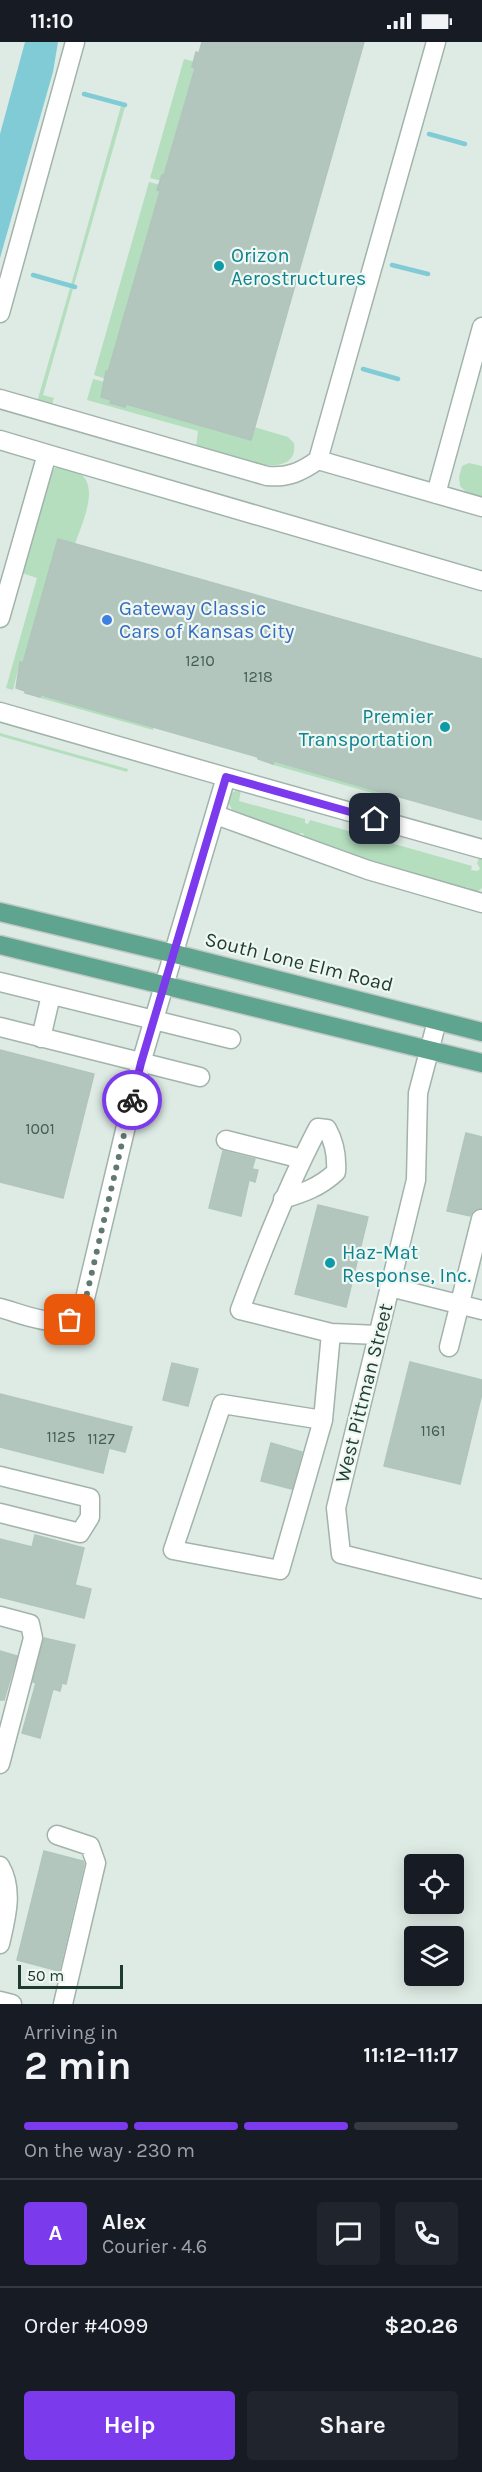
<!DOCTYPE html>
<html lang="en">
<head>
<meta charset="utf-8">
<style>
  body { margin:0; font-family:Karla,sans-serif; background:#20242c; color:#f1f3f6; height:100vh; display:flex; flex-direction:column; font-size:22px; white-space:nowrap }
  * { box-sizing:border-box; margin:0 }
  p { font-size:20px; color:#9ea1a6 }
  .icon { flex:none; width:33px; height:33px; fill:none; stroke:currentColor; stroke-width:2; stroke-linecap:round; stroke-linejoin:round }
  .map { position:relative; height:1962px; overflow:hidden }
  .drawer { display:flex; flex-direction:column; background:#171b24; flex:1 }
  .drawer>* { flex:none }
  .tools { position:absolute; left:404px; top:1812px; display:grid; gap:12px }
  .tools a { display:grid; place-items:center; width:60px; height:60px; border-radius:6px; background:#171b24; box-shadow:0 3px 15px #0003; font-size:30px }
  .scale { position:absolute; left:18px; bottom:15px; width:105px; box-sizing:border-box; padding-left:6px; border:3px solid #1e3b32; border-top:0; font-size:16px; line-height:21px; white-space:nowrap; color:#1e3b32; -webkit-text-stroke:4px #eef7f2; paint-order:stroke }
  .pin { position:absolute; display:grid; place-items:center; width:51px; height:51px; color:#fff; margin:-26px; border-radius:12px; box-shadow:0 3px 9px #0006 }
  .courier { position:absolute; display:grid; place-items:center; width:60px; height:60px; margin:-30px; border:4px solid #7c3aed; border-radius:50%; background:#fff; color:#222; box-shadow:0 2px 8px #0007 }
  .overview em { font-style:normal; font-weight:700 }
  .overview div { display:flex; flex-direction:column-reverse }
  .overview { display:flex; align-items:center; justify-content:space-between; height:102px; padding:0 24px }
  h1 { font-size:39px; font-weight:700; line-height:45px }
  .bar { display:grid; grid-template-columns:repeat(4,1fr); gap:9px 6px; align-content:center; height:72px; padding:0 24px }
  .bar i { height:8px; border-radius:4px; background:#363941 }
  .bar .active { background:#7c3aed }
  .bar p { grid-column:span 4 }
  .line { display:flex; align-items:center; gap:15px; padding:0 24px; border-top:2px solid #363941 }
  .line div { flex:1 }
  .round { display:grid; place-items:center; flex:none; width:63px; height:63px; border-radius:6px; background:#20242c }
  .button { display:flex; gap:12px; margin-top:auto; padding:12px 24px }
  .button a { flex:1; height:69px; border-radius:6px; background:#7c3aed; color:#fff; font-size:24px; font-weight:700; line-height:69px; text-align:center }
  .button a+a { background:#20242c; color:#f1f3f6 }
  .status { display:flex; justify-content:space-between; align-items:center; height:42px; padding:0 30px; background:#171b24; direction:ltr }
  .status svg { height:16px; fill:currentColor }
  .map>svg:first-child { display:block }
  .green { fill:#b4debe }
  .water { fill:#80cbd5 }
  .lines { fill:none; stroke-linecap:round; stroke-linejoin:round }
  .stream { stroke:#80cbd5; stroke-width:4.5 }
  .building { fill:#b3c6bd; stroke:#b0c5bb; stroke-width:1.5 }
  .minor-casing { stroke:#a1b3ab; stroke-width:21 }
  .major-casing { stroke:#c0c8c6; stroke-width:21 }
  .minor { stroke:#fff; stroke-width:18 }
  .major { stroke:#5fa48f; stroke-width:18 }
  .done { stroke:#617970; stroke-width:6; stroke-dasharray:0 10.8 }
  .route { stroke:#7c3aed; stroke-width:8 }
  .culture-dot { fill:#0f9aa8; stroke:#eef7f2; stroke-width:2 }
  .shop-dot { fill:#3f7fe0; stroke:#eef7f2; stroke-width:2 }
  .labels { text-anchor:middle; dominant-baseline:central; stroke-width:4.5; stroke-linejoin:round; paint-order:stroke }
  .number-label { font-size:16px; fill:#435e55 }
  .culture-label { font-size:20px; fill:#0d838f; stroke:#eef7f2; text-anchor:start }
  .shop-label { font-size:20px; fill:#366cbe; stroke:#eef7f2; text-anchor:start }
  .street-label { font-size:20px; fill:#1e3b32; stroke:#eef7f2 }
</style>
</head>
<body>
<div class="status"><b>11:10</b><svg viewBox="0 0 49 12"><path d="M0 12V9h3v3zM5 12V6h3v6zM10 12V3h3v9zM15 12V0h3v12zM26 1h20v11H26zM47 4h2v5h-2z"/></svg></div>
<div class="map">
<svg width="482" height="1962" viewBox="0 0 482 1962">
  <rect width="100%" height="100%" fill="#deebe4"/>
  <path class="green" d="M 184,17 L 196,20 L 162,139 L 150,136 Z
    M 121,64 L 125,65 L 74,243 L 71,243 Z
    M 149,140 L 161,143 L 106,337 L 94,333 Z
    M 70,246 L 73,247 L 43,353 L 54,356 L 52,362 L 47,363 L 47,360 L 37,360 Z
    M 93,337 L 105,340 L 101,355 L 111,358 L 111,361 L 125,365 L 126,362 L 250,398 L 254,385 L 288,395 L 294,401 C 300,446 216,410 196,405 L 198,389 L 87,358 Z
    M 469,421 L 482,424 L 482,457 L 468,452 L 460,444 L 459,435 L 462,424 Z
    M 58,424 C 64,426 72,427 77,430 C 102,442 81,483 75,502 L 58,497 L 23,621 L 20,620 L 13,648 L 6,646 L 37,536 L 22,531 L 51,429 Z
    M 38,653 L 154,685 L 153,688 L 37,655 Z
    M 0,691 L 128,727 L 127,730 L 0,694 Z
    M 271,719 L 384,750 L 383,754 L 270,722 Z
    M 239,747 L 241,748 L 239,759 L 305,777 L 305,781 L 308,782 L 310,778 L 472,824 L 471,828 L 477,829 L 480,827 L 477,821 L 479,816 L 482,816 L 482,846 L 478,849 L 469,849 L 469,846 L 466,845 L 465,848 L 378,823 L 303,795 L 304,792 L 300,791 L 299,793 L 232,768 L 228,759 L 230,752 Z"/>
  <path class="water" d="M 25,0 L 58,0 L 53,30 L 0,216 L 0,92 Z"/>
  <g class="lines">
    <path class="stream" d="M 84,52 L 125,63
      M 429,92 L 465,102
      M 392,223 L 428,232
      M 33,233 L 75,245
      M 363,327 L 398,337"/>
  </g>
  <path class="building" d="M 202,0 L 364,0 L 251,398 L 126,362 L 125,365 L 110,361 L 111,358 L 101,355 L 106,329 L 108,330 L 160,149 L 157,148 L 162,133 L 164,133 L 195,26 L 192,25 L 196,10 L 199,11 Z
    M 58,497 L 482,617 L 482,778 L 396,754 L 396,756 L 381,752 L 381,750 L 274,719 L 273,722 L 258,717 L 258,715 L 41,653 L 40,655 L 25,651 L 25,649 L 16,646 L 20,620 L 23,621 Z
    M 0,1008 L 94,1032 L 63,1156 L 0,1140 Z
    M 466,1091 L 482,1095 L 482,1166 L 473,1169 L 470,1174 L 447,1169 Z
    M 223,1109 L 255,1117 L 252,1127 L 258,1128 L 255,1140 L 249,1138 L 241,1174 L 209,1166 Z
    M 318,1163 L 368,1175 L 346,1265 L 295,1252 Z
    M 410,1320 L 482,1338 L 482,1351 L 460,1442 L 384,1424 Z
    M 172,1321 L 198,1327 L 188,1364 L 163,1358 Z
    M 0,1352 L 132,1385 L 125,1410 L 109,1406 L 103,1431 L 0,1405 Z
    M 271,1401 L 302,1410 L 292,1447 L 261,1439 Z
    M 35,1493 L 84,1506 L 75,1543 L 91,1547 L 84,1576 L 0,1555 L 0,1497 L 32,1505 Z
    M 44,1596 L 75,1603 L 66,1642 L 62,1641 L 60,1649 L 53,1647 L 40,1696 L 22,1691 L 36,1641 L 33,1640 Z
    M 0,1609 L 17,1614 L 4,1658 L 0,1658 Z
    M 44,1809 L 83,1819 L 84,1822 L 59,1929 L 17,1918 Z"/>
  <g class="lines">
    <defs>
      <path id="minor" d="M 0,271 L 75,0
        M 0,357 L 267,434 C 288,436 301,430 318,418 L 436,0
        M 0,398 L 47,412 L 0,576
        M 47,412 L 482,539
        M 318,418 L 482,465
        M 436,452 L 482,285
        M 0,670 L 226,735 L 141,1021 L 83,1265 C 66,1293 24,1272 0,1266
        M 226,735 L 482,807
        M 216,773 L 368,828 L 482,861
        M 0,940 L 231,997
        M 437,979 L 418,1051 L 416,1138 L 336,1466 L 341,1512 L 482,1547
        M 0,985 L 200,1035
        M 41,996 L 51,953
        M 226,1098 L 302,1117
        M 283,1157 C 303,1151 320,1145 336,1130 C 337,1115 335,1101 327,1087 L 318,1086 C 287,1145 263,1206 240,1268 L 331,1291 L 323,1378 L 222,1362 L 173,1508 L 280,1528 L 323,1378
        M 390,1245 L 482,1268
        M 331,1291 L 378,1293
        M 449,1305 L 481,1177
        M 0,1434 L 90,1456 L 90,1475 L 80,1491 L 0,1471
        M 0,1574 L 30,1582 L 33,1596 L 0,1722
        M 57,1793 L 90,1804 L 96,1821 L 63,1962
        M 0,1824 C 14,1848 6,1876 0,1902
        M 0,1959 L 12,1962"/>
      <path id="major" d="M 0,870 L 175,912 L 482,990
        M 0,903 L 482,1021"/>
    </defs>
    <use href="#minor" class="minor-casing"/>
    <use href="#major" class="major-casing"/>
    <use href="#minor" class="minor"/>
    <use href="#major" class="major"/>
  </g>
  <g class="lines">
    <path class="done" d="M 70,1278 L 78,1272 L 85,1260 L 132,1058"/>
    <path class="route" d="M 132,1058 L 141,1021 L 226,735 L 375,777"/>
  </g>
  <g class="culture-dot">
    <circle cx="219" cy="224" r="6"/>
    <circle cx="445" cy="685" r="6"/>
    <circle cx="330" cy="1221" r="6"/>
  </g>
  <circle class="shop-dot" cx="107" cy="578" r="6"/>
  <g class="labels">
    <g class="number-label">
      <text x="200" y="618">1210</text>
      <text x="258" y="634">1218</text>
      <text x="40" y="1086">1001</text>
      <text x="433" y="1388">1161</text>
      <text x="61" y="1394">1125</text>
      <text x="101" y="1396">1127</text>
    </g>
    <g class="culture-label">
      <text x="231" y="213">Orizon<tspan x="231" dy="23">Aerostructures</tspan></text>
      <text x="433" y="674" text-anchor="end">Premier<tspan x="433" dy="23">Transportation</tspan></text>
      <text x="342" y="1210">Haz-Mat<tspan x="342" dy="23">Response, Inc.</tspan></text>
    </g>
    <g class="shop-label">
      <text x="119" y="566">Gateway Classic<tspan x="119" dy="23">Cars of Kansas City</tspan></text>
    </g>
    <g class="street-label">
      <text transform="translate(299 920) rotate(14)">South Lone Elm Road</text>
      <text transform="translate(364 1351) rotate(-76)">West Pittman Street</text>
    </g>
  </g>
</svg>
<div class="tools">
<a><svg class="icon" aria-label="locate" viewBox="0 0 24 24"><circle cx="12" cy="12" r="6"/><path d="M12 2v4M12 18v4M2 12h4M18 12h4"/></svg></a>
<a><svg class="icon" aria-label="layers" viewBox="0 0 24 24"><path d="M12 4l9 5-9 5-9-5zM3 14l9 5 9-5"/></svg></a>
</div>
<div class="scale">50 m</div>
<div class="pin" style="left:70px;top:1278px;background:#ea580c"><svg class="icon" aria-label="bag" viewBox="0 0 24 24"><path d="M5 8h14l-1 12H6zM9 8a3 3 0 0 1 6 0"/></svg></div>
<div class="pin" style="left:375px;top:777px;background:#1f2937"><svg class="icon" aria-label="home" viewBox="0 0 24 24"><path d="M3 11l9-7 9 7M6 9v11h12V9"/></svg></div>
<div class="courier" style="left:132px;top:1058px"><svg class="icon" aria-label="bike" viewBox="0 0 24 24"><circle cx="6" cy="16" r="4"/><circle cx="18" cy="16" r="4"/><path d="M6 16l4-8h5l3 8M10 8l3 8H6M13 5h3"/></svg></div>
</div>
<section class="drawer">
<div class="overview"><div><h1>2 min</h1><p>Arriving in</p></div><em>11:12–11:17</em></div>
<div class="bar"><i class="active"></i><i class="active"></i><i class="active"></i><i></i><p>On the way · 230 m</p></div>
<div class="line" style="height:108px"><b class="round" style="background:#7c3aed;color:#fff">A</b><div><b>Alex</b><p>Courier · 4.6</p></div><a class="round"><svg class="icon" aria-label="chat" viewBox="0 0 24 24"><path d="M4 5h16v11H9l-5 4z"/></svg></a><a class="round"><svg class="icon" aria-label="phone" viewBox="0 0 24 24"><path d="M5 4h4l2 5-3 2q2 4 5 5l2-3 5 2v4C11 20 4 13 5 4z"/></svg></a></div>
<div class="line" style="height:78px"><div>Order #4099</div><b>$20.26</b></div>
<div class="button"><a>Help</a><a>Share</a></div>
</section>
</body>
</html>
